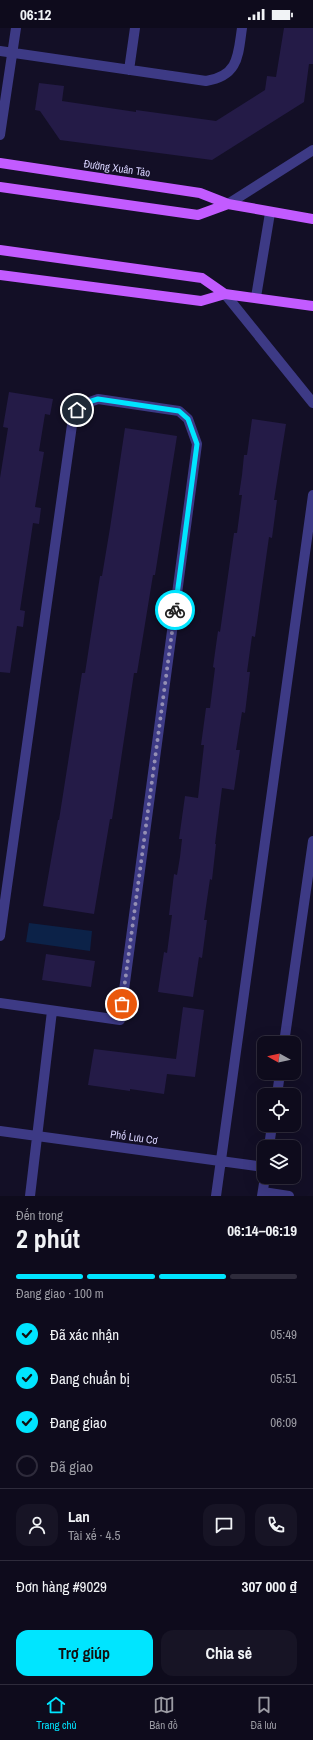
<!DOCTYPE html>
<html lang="vi">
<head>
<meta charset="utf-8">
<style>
  body { margin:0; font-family:"Archivo Narrow",sans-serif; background:#171425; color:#f1f3f6; height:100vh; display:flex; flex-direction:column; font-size:15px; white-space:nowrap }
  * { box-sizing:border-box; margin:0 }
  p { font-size:13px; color:#9b9ba3 }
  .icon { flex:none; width:22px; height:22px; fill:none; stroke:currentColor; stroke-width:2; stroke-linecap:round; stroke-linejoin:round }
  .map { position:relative; height:1168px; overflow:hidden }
  .details { display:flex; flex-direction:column; background:#0e0b1c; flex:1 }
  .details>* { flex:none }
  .needle { width:26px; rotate:278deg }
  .fabs { position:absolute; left:257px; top:1008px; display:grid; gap:8px }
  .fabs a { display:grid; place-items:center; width:44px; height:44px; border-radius:8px; background:#0e0b1c; box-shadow:0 4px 16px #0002,0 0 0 1px #2e2b3b; font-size:20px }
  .pin { position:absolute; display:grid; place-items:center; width:34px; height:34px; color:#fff; margin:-17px; border:2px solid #fff; border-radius:50%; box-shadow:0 1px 4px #0007 }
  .courier { position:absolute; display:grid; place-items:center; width:40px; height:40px; margin:-20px; border:3px solid #00e5ff; border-radius:50%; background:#fff; color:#222; box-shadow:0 1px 5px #0007 }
  .overview em { font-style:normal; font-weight:700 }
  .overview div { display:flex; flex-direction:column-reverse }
  .overview { display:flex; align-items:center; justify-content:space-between; height:68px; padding:0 16px }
  h1 { font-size:26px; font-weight:700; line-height:30px }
  .bar { display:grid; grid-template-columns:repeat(4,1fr); gap:6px 4px; align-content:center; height:48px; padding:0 16px }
  .bar i { height:5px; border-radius:3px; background:#2e2b3b }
  .bar .current { background:#00e5ff }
  .bar p { grid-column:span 4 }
  .line { display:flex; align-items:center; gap:10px; padding:0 16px; border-top:1px solid #2e2b3b }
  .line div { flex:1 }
  .round { display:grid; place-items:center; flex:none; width:42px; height:42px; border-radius:12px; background:#171425 }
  ol { padding:0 16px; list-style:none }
  li { display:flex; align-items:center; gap:12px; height:44px }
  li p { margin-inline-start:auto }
  li .icon { padding:4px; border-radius:50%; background:#00e5ff; color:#111; stroke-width:4 }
  li:last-child { color:#9b9ba3 }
  li i { width:22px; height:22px; border:2px solid #2e2b3b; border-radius:50% }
  .cta { display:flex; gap:8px; margin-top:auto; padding:8px 16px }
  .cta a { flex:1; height:46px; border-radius:12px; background:#00e5ff; color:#111; font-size:16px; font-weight:700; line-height:46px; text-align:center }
  .cta a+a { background:#171425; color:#f1f3f6 }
  .status { display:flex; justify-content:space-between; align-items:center; height:28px; padding:0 20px; background:#0e0b1c; direction:ltr }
  .status svg { height:11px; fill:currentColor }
  .tabs { display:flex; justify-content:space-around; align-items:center; height:56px; border-top:1px solid #2e2b3b; background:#0e0b1c; font-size:11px; color:#9b9ba3 }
  .tabs a { display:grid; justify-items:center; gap:2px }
  .tabs .current { color:#00e5ff }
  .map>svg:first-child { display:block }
  .water { fill:#0c2248 }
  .building { fill:#241b47 }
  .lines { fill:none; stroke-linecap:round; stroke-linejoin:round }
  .minor { stroke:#3d3a85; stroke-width:10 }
  .major { stroke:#c25bff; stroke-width:10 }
  .done { stroke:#948fb3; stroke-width:4; stroke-dasharray:0 7.2 }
  .route { stroke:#00e5ff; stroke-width:5 }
  .labels { text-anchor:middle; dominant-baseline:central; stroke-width:3; stroke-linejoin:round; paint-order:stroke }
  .street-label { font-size:11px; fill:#d9d4ff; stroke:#130f26 }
</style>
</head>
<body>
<div class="status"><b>06:12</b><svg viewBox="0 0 49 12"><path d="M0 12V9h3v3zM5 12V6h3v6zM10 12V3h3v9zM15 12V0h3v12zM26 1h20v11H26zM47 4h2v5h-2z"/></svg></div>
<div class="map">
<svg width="313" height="1168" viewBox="0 0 313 1168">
  <rect width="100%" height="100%" fill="#130f26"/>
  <path class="water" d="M 29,895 L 92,903 L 90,923 L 26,914 Z"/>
  <path class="building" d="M 284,0 L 313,0 L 313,36 L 309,36 L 304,74 L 212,132 L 60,112 L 40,83 L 35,82 L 39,55 L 64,58 L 62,73 L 136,84 L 136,82 L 216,93 L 265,62 L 267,48 L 276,49 Z
    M 9,364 L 53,371 L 50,387 L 45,386 L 39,423 L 44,424 L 35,479 L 41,480 L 39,496 L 33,495 L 20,582 L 25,583 L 23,599 L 17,598 L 10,645 L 0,644 L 0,450 L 8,400 L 3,399 Z
    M 252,391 L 286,396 L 274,472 L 277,472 L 272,510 L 269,509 L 255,609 L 252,608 L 247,644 L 250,644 L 245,685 L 242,684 L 236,722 L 240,722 L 234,762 L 222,760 L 215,816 L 216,816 L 212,852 L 210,851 L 204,892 L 207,892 L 202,930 L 199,929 L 193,969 L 158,964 L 164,924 L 167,925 L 172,887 L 169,887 L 174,846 L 177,847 L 180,829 L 182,811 L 179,811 L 185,768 L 198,770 L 204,717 L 201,717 L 206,680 L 210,680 L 215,640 L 213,639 L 218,603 L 220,604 L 234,505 L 237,505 L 242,467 L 239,467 L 242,447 L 244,427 L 247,427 Z
    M 125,400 L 177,408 L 155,547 L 153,547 L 137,645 L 134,645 L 112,791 L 110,791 L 94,886 L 43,878 L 58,792 L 59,792 L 82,645 L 85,645 L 100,548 L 102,548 L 110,500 Z
    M 46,926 L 95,933 L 91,959 L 42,952 Z
    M 183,979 L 204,982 L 195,1049 L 167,1046 L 164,1066 L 130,1061 L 130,1063 L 88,1057 L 94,1021 L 176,1031 Z"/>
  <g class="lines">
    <path class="minor" d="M 0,23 L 206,53 C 239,48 238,27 242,0
      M 129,42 L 135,0
      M 0,107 L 16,0
      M 228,176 L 313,122
      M 225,266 L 313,375
      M 256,269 L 270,185
      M 0,908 L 72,397 C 78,380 80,377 98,371 L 179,383 L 188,391 L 197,416 L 120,992 L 0,975
      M 284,1015 L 313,813
      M 277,1067 L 280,1045
      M 0,1103 L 264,1139
      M 269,1119 L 272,1097
      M 263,1164 L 289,1168
      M 30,1168 L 52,983
      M 216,1168 L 313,467
      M 262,1168 L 265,1149"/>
    <path class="major" d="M 0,135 L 200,165 L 228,176 L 313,191
      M 0,159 L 198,187 L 228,176
      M 0,222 L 202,250 L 225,266
      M 0,247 L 201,273 L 225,266 L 313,278"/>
  </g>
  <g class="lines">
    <path class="done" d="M 122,976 L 175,582"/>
    <path class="route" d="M 77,382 L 85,375 L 98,371 L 179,383 L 188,391 L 197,416 L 175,582"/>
  </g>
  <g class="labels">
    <g class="street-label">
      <text transform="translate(117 140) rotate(8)">Đường Xuân Tảo</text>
      <text transform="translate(134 1109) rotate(8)">Phố Lưu Cơ</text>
    </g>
  </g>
</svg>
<div class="fabs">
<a><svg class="needle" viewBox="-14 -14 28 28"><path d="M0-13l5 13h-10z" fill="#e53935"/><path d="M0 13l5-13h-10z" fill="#9b9ba3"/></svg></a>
<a><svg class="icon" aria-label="locate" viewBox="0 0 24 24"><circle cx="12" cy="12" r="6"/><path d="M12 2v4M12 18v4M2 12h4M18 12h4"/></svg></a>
<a><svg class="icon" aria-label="layers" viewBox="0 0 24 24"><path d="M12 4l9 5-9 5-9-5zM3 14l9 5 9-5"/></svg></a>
</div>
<div class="pin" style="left:122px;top:976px;background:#ea580c"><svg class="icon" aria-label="bag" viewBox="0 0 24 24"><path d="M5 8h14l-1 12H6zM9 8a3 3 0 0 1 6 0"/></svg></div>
<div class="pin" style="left:77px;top:382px;background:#1f2937"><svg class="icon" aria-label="home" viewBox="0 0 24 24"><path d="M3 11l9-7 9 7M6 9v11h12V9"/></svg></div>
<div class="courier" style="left:175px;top:582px"><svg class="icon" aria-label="bike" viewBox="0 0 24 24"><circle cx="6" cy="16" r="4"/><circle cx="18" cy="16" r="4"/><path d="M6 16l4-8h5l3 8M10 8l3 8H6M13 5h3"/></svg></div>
</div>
<section class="details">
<div class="overview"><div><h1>2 phút</h1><p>Đến trong</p></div><em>06:14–06:19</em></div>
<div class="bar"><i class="current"></i><i class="current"></i><i class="current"></i><i></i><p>Đang giao · 100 m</p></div>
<ol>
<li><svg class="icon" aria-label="check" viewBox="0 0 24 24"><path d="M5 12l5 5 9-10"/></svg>Đã xác nhận<p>05:49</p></li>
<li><svg class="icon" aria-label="check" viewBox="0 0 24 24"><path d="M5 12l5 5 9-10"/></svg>Đang chuẩn bị<p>05:51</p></li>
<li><svg class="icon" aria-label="check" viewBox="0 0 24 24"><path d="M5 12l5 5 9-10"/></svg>Đang giao<p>06:09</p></li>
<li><i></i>Đã giao</li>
</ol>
<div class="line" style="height:72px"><a class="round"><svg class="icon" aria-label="person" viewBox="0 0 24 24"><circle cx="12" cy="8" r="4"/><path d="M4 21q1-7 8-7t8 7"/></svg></a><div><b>Lan</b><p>Tài xế · 4.5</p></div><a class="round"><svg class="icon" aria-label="chat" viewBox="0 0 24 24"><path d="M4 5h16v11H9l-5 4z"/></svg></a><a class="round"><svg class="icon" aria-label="phone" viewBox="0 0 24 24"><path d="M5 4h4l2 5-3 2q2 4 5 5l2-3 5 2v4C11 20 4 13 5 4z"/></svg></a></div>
<div class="line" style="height:52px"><div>Đơn hàng #9029</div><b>307 000 ₫</b></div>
<div class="cta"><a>Trợ giúp</a><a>Chia sẻ</a></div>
</section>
<nav class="tabs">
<a class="current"><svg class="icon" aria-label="home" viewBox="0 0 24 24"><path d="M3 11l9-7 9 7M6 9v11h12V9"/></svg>Trang chủ</a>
<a><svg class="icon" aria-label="map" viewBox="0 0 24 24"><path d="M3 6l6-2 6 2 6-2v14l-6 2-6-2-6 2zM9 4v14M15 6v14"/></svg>Bản đồ</a>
<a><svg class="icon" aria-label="saved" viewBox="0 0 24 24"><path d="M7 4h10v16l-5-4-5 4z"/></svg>Đã lưu</a>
</nav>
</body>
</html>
